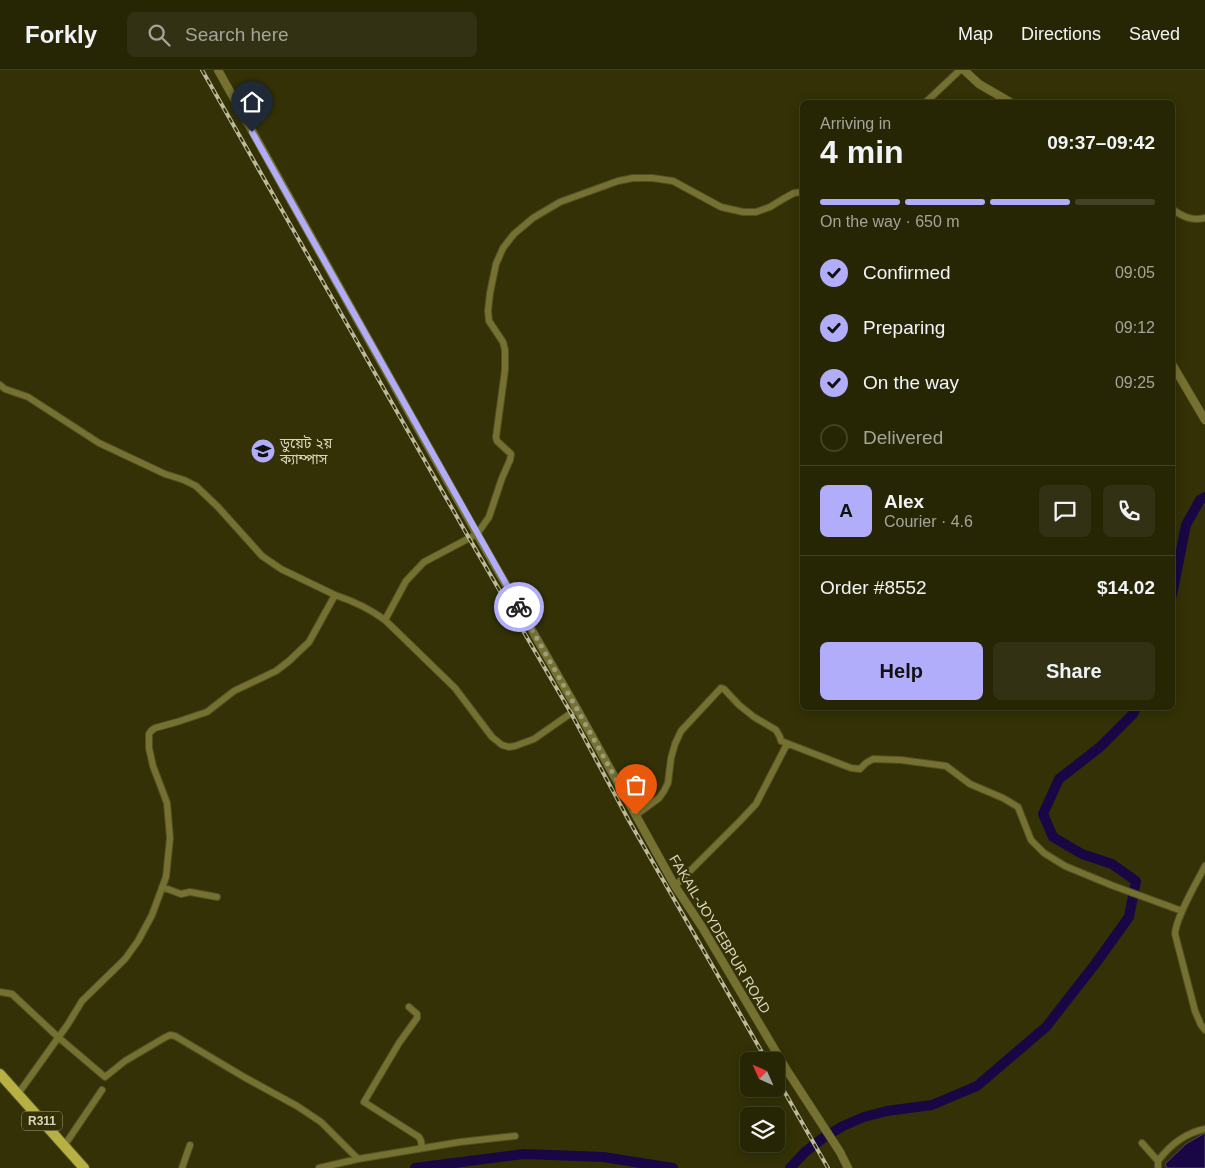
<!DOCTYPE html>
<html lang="en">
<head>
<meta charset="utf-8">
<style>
  body { margin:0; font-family:Arial,"Noto Sans Bengali",sans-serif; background:#323113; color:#f1f3f6; height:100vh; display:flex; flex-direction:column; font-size:19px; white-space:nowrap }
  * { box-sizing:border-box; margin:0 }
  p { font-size:16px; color:#a4a59a }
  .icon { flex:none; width:28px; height:28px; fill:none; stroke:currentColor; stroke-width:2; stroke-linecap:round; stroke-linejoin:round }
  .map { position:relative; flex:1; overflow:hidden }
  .sheet { position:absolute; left:800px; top:30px; width:375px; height:610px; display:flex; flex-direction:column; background:#262504; border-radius:8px; box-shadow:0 2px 12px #0003,0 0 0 1px #424226 }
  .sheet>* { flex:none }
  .needle { width:32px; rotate:315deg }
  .tools { position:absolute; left:740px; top:982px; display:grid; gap:10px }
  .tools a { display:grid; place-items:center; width:45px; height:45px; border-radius:8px; background:#262504; box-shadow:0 2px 12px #0003,0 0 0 1px #424226; font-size:25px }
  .pin { position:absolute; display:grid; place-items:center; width:42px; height:42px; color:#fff; margin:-51px -21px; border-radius:50% 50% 50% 0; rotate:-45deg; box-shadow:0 0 5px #0007 }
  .pin .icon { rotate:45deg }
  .courier { position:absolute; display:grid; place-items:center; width:50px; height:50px; margin:-25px; border:4px solid #b1adfa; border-radius:50%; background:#fff; color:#222; box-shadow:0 1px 6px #0007 }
  .summary em { font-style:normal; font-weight:600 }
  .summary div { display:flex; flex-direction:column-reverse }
  .summary { display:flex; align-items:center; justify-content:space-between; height:85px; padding:0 20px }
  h1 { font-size:32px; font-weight:600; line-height:38px }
  .bar { display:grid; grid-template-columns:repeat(4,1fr); gap:8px 5px; align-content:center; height:60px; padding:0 20px }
  .bar i { height:6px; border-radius:4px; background:#424226 }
  .bar .active { background:#b1adfa }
  .bar p { grid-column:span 4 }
  .line { display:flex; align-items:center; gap:12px; padding:0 20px; border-top:1px solid #424226 }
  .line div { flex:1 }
  .round { display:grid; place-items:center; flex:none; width:52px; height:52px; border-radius:8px; background:#323113 }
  ol { padding:0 20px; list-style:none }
  li { display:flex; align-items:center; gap:15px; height:55px }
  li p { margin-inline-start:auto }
  li .icon { padding:5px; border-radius:50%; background:#b1adfa; color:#111; stroke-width:4 }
  li:last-child { color:#a4a59a }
  li i { width:28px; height:28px; border:2px solid #424226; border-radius:50% }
  .primary-button { display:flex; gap:10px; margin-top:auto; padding:10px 20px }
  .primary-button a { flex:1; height:58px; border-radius:8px; background:#b1adfa; color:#111; font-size:20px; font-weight:600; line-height:58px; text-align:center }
  .primary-button a+a { background:#323113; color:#f1f3f6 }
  header { display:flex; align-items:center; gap:30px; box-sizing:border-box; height:70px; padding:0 25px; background:#262504; border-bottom:1px solid #424226 }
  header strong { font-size:24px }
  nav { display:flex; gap:28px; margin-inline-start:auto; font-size:18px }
  .search { width:350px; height:45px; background:#323113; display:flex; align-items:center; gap:12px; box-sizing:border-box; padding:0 18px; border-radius:8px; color:#a4a59a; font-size:19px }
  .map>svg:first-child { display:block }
  .water { fill:#180744; stroke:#514567 }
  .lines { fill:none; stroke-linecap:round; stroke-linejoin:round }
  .river { stroke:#180744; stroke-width:10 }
  .minor-casing { stroke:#514f26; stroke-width:8 }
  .tertiary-casing { stroke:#514f26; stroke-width:9 }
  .primary-casing { stroke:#514f26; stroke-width:12 }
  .minor { stroke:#757131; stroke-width:6 }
  .tertiary { stroke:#757131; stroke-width:8 }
  .primary { stroke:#b7b043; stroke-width:10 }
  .rail-casing { stroke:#bbba9c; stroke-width:4 }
  .rail { stroke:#333105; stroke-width:2; stroke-dasharray:5.5; stroke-linecap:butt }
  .done { stroke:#9e9c7b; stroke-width:5; stroke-dasharray:0 9 }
  .route { stroke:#b1adfa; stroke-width:6 }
  .labels { text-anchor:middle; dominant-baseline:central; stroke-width:4; stroke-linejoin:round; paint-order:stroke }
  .shield { fill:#333105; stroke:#a6a484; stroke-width:1 }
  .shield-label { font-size:12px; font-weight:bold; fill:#d7d6ba }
  .poi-label { font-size:14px; fill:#d7d6ba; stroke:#333105; text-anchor:start }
  .street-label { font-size:14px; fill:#d7d6ba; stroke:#333105 }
</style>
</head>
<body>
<header>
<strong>Forkly</strong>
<div class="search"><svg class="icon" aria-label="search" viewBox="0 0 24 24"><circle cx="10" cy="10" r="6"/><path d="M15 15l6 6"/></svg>Search here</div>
<nav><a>Map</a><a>Directions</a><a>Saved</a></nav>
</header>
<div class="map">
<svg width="1205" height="1098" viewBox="0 0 1205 1098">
  <rect width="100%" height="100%" fill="#333105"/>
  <path class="water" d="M 1205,1063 L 1205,1098 L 1167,1098 L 1165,1094 L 1186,1074 Z"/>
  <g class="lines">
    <path class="river" d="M 1172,525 L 1186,455 L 1200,430 L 1205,427
      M 415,1098 L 524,1084 L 603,1087 L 673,1098
      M 790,1098 L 805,1082 L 823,1068 L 843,1056 L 864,1047 L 887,1041 L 932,1035 L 977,1016 L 1046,957 L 1096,893 L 1129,847 L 1136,811 L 1112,794 L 1082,784 L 1053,767 L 1043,744 L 1059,709 L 1100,677 L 1133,644 L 1136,638"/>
    <defs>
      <path id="minor" d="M 926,32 L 960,0
        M 1172,139 C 1183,147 1192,151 1205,148
        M 0,315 L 5,319 L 28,327 L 99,373 L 165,404 L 184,410 L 196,416 L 218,437 L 262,486 L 281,499 L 335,525
        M 385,550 L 406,511 L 424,492 L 477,464 L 489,447 L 502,408 L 510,390 L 511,384 L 497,371 L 496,367 L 505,300 L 505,280 L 503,272 L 489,251 L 488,241 L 490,223 L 496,194 L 503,178 L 514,164 L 533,148 L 560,132 L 618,111 L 633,108 L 652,108 L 673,111 L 721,137 L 743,142 L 756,142 L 770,137 L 783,129 L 794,123 L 802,122
        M 636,745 L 659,728 L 664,721 L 668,713 L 671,688 L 675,674 L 681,661 L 721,618 L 724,619 L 739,635 L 754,647 L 776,660 L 780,667 L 781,671 L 851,698 L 860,699 L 866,693 L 873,689 L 901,690 L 946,696 L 970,714 L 1003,728 L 1018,737 L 1031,770 L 1044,783 L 1065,796 L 1111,815 L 1182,841
        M 1205,796 C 1197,812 1176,847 1175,864 L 1195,941 L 1201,955 L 1205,960
        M 675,816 L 740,751 L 756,734 L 787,674
        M 162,817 L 181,824 L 190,822 L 217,827
        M 0,922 L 12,924 L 58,967 L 105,1007 L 125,991 L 164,968 L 170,965 L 175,966 L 244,1007 L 297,1036 L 321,1052 L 358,1089 L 460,1072 L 515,1066
        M 409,937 L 417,944 L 417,948 L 399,973 L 364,1032 L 419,1067 L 421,1071 L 422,1078
        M 18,1024 L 68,954 L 82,931 L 125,889 L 138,871 L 152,845 L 166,807 L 170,768 L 167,733 L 153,696 L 149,678 L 149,664 L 151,661 L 155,658 L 177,652 L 207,642 L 234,621 L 276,601 L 289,591 L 309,572 L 335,525 C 353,531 370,539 385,550 L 455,618 L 492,667 L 502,675 L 509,677 L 515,676 L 534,669 L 577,639
        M 1142,1073 L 1158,1091 L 1158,1098
        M 64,1076 L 102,1020
        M 1158,1091 C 1170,1075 1185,1063 1205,1059
        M 182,1098 L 190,1075
        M 319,1098 L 358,1089"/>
      <path id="tertiary" d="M 218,0 L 477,464 L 577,639 L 675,816 L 702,857 L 788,1002 L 840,1082 L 848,1098
        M 964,0 L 979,14 L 1010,32
        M 1172,294 L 1205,350"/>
      <path id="primary" d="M 0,1004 L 84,1098"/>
    </defs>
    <use href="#minor" class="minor-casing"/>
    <use href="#tertiary" class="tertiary-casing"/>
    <use href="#primary" class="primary-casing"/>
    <use href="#minor" class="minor"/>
    <use href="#tertiary" class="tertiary"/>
    <use href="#primary" class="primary"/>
    <defs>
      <path id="rail" d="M 202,0 L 469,468 L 571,643 L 628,749 L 767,991
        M 776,1007 L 828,1098"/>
    </defs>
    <use href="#rail" class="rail-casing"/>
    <use href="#rail" class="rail"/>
  </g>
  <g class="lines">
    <path class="done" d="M 519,537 L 577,639 L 636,745"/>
    <path class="route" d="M 252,62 L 519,537"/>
  </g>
  <defs>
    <symbol id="university-disc" viewBox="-11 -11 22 22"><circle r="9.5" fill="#b1adfa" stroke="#333105"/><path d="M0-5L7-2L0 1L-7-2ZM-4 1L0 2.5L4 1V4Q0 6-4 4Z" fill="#111"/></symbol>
  </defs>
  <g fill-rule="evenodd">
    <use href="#university-disc" x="249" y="367" width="28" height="28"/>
  </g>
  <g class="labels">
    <rect class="shield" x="22" y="1041.5" width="40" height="19" rx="4"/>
    <g class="shield-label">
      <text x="42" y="1051">R311</text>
    </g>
    <g class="poi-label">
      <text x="280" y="373">ডুয়েট ২য়<tspan x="280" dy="16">ক্যাম্পাস</tspan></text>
    </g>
    <g class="street-label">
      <text transform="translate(720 864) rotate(59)">FAKAIL-JOYDEBPUR ROAD</text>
    </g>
  </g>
</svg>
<div class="tools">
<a><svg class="needle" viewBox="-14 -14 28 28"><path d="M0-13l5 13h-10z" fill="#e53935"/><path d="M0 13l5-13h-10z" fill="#a4a59a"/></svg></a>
<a><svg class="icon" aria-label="layers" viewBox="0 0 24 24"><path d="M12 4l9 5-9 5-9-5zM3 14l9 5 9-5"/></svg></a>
</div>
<div class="pin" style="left:636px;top:745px;background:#ea580c"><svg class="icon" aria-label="bag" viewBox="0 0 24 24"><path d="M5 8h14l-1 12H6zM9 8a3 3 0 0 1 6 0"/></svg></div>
<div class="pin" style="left:252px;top:62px;background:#1f2937"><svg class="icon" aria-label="home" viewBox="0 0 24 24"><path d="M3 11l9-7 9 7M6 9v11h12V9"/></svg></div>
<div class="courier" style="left:519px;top:537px"><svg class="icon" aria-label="bike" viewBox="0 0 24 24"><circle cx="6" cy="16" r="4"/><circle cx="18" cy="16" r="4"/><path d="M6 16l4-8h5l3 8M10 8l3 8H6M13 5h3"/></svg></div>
<section class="sheet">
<div class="summary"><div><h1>4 min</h1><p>Arriving in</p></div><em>09:37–09:42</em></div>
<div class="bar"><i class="active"></i><i class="active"></i><i class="active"></i><i></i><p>On the way · 650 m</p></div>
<ol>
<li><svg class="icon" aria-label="check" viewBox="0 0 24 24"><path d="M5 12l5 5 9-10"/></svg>Confirmed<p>09:05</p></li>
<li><svg class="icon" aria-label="check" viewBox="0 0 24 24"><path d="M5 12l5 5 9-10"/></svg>Preparing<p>09:12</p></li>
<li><svg class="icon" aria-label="check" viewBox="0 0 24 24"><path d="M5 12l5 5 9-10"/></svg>On the way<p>09:25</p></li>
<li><i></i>Delivered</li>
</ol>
<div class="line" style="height:90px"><b class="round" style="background:#b1adfa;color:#111">A</b><div><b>Alex</b><p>Courier · 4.6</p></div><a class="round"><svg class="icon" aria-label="chat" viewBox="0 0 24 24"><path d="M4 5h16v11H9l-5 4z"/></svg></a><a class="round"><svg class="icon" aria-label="phone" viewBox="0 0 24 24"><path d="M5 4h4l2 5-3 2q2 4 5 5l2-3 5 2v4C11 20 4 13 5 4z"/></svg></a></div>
<div class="line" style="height:65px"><div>Order #8552</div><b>$14.02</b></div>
<div class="primary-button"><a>Help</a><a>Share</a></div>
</section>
</div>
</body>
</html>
